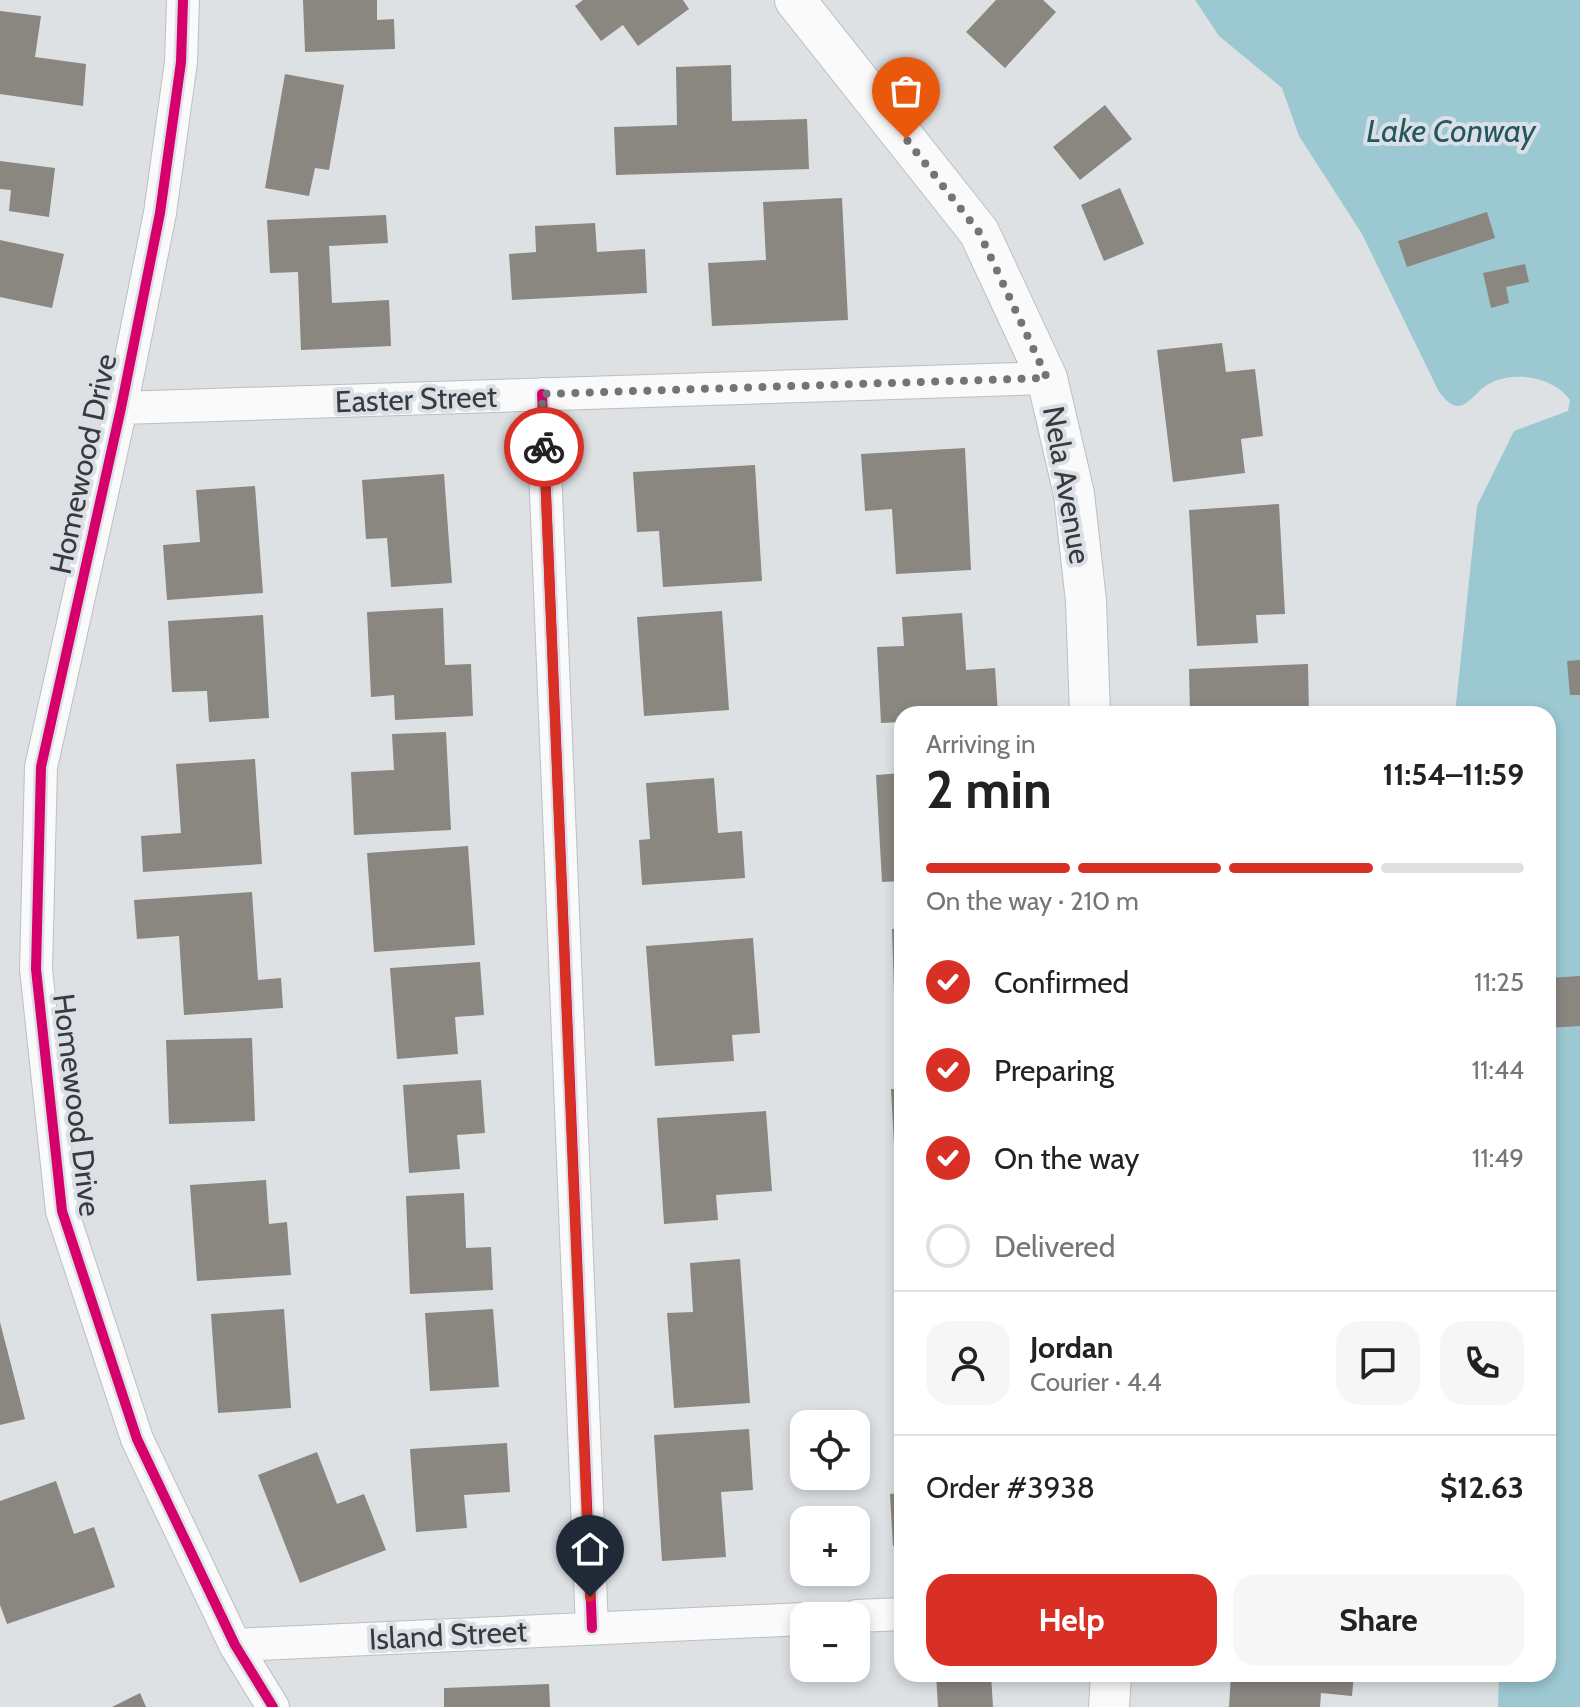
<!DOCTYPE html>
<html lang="en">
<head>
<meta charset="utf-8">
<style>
  body { margin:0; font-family:Cabin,sans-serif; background:#f6f6f6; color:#222; height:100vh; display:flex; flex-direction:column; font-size:30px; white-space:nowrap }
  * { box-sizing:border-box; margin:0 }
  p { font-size:26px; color:#767676 }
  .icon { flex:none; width:44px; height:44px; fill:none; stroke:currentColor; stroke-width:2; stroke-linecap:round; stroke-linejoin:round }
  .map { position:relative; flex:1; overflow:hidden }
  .details { position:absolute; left:894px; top:706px; width:662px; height:976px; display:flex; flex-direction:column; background:#fff; border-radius:24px; box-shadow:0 4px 12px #0003 }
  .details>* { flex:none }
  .controls { position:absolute; left:790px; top:1410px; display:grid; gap:16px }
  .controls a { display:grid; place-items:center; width:80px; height:80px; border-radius:16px; background:#fff; box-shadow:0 4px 12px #0003; font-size:40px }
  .pin { position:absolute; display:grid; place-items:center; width:68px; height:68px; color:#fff; margin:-82px -34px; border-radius:50% 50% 50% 0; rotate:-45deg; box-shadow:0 0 8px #0007 }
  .pin .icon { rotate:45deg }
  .courier { position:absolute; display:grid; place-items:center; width:80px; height:80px; margin:-40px; border:6px solid #d93025; border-radius:50%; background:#fff; color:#222; box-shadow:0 2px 10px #0007 }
  .head em { font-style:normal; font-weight:800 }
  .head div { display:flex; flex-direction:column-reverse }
  .head { display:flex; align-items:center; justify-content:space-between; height:136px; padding:0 32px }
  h1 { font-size:52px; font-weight:800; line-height:60px }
  .bar { display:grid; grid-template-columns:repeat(4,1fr); gap:12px 8px; align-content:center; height:96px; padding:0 32px }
  .bar i { height:10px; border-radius:6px; background:#e0e0e0 }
  .bar .selected { background:#d93025 }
  .bar p { grid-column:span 4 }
  .line { display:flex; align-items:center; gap:20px; padding:0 32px; border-top:2px solid #e0e0e0 }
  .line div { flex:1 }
  .round { display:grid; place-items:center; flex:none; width:84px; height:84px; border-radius:24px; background:#f6f6f6 }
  ol { padding:0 32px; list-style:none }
  li { display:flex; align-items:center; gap:24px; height:88px }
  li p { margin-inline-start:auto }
  li .icon { padding:8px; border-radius:50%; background:#d93025; color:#fff; stroke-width:4 }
  li:last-child { color:#767676 }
  li i { width:44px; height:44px; border:4px solid #e0e0e0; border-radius:50% }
  .action { display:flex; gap:16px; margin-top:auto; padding:16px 32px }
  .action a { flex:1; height:92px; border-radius:24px; background:#d93025; color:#fff; font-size:32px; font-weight:800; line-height:92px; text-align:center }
  .action a+a { background:#f6f6f6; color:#222 }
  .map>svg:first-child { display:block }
  .water { fill:#9cc8d1 }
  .building { fill:#8a8680 }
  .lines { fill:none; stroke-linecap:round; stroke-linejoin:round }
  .minor-casing { stroke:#bcbec1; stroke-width:34 }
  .tertiary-casing { stroke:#bcbec1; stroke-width:42 }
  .minor { stroke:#fafafb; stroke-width:32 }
  .tertiary { stroke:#fafafb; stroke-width:40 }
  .cycleway-casing { stroke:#dbe0e7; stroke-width:15 }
  .cycleway { stroke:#d6006c; stroke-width:10 }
  .done { stroke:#727477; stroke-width:8; stroke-dasharray:0 14.4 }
  .route { stroke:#d93025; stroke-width:10 }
  .labels { text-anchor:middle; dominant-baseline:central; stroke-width:8; stroke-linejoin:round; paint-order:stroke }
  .street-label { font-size:30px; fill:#383a3d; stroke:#dbe0e7 }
  .water-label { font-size:32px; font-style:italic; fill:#245861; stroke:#dbe0e7 }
</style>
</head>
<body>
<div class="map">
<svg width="1580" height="1707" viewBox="0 0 1580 1707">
  <rect width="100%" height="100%" fill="#dee1e4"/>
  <path class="water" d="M 1195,0 L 1580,0 L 1580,1707 L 1498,1707 L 1499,1674 L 1548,1674 L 1548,714 L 1455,714 L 1477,506 L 1514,431 L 1568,411 L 1570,400 C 1553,376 1509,369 1484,387 C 1477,392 1468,405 1459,406 C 1450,406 1444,398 1439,392 L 1362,234 L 1299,136 L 1282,88 L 1219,36 Z"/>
  <path class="building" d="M 303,0 L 377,0 L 377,20 L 394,19 L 395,49 L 305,52 Z
    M 583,0 L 683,0 L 689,9 L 638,46 L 623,25 L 601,41 L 575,6 Z
    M 996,0 L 1043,0 L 1056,12 L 1005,68 L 966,32 Z
    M 0,11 L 41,16 L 35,57 L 86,64 L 83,106 L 0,94 Z
    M 731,65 L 732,121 L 807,119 L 809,169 L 616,175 L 614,127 L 677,125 L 676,67 Z
    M 285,74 L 344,85 L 329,170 L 315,168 L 309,196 L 265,188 Z
    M 1105,105 L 1132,139 L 1080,180 L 1053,147 Z
    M 0,161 L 55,168 L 49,217 L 9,211 L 11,190 L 0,189 Z
    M 1120,188 L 1144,244 L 1104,261 L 1081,205 Z
    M 842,198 L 848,320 L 712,326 L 708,263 L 766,260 L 763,202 Z
    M 1487,212 L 1495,238 L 1407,267 L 1398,241 Z
    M 386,215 L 388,243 L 329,246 L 332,303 L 389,300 L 391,346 L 301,350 L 298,272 L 270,273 L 267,220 Z
    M 595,223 L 597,252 L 645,249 L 647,293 L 512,300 L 509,254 L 536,252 L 535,226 Z
    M 0,240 L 64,254 L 52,308 L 0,297 Z
    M 1525,264 L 1529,282 L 1506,287 L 1509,303 L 1491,308 L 1483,273 Z
    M 1222,343 L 1226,372 L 1255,369 L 1263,436 L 1241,439 L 1245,473 L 1173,482 L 1157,350 Z
    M 965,448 L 971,570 L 896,574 L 892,509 L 865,511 L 861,454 Z
    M 755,465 L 762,581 L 663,587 L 659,531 L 637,532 L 633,472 Z
    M 444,474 L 452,583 L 391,587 L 387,538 L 366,539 L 362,480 Z
    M 255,486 L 263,593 L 167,600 L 163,545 L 200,542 L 196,490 Z
    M 1279,504 L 1285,614 L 1256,615 L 1258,643 L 1197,646 L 1189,510 Z
    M 443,608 L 445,665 L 471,664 L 473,716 L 395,720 L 394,695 L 371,697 L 367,612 Z
    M 722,611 L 729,710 L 644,716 L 637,617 Z
    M 962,613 L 966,670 L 995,668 L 998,714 L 902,714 L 902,722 L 881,723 L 877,647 L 904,646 L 902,617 Z
    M 263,615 L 269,718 L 209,722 L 207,691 L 172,692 L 168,621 Z
    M 1580,660 L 1580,695 L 1570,695 L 1567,661 Z
    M 1308,664 L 1309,714 L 1190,714 L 1189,669 Z
    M 446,732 L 451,830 L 354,835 L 351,772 L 394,770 L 392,734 Z
    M 255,759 L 262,864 L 143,872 L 141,836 L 181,833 L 176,764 Z
    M 902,773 L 902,881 L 882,882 L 876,775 Z
    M 714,778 L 718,833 L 742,831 L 745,878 L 642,885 L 639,840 L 650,839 L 646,783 Z
    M 468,846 L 475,945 L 374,952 L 367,853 Z
    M 252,892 L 258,980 L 281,978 L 283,1008 L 184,1015 L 179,936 L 137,939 L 134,900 Z
    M 902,928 L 902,989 L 894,990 L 892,929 Z
    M 753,938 L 760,1033 L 732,1035 L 734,1061 L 655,1066 L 646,946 Z
    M 480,962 L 484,1015 L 455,1017 L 458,1054 L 397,1059 L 390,968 Z
    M 1580,976 L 1580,1026 L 1548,1028 L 1548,978 Z
    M 252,1038 L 255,1121 L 169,1124 L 166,1040 Z
    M 481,1080 L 485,1133 L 457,1135 L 460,1169 L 409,1173 L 403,1085 Z
    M 891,1089 L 902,1089 L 902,1182 L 896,1182 Z
    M 766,1111 L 772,1191 L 716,1195 L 718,1220 L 664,1224 L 657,1118 Z
    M 266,1180 L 269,1224 L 287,1222 L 291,1275 L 197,1281 L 190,1185 Z
    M 464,1193 L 466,1248 L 491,1247 L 493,1290 L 410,1294 L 406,1196 Z
    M 740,1259 L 750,1403 L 674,1408 L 667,1313 L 693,1312 L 690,1263 Z
    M 284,1309 L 291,1408 L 218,1413 L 211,1314 Z
    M 493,1309 L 499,1387 L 430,1391 L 425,1313 Z
    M 0,1322 L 25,1419 L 0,1425 Z
    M 749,1429 L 753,1490 L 721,1492 L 726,1557 L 662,1561 L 654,1435 Z
    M 507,1443 L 510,1492 L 464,1495 L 467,1528 L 416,1532 L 410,1449 Z
    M 317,1452 L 337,1504 L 364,1494 L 386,1550 L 300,1583 L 258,1475 Z
    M 56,1481 L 74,1534 L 94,1527 L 115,1587 L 7,1624 L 0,1605 L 0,1501 Z
    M 902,1493 L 902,1545 L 893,1546 L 890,1494 Z
    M 936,1674 L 991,1674 L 993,1707 L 938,1707 Z
    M 1231,1674 L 1354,1674 L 1352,1696 L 1321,1693 L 1320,1707 L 1229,1707 Z
    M 549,1684 L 550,1707 L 444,1707 L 444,1688 Z
    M 140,1693 L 146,1707 L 112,1707 Z"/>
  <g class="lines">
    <defs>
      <path id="minor" d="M 183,0 L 181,62 L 160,213 L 121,408 L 41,767 L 36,969 L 62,1211 L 137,1439 L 235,1645 L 273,1707
        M 542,394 L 592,1628
        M 121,408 L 1047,378
        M 856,1616 L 902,1614
        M 235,1645 L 804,1619"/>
      <path id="tertiary" d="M 795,0 L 979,232 L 1047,378 L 1074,494 L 1086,601 L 1090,714
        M 1109,1707 L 1111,1674"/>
    </defs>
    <use href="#minor" class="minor-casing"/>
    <use href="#tertiary" class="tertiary-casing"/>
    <use href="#minor" class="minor"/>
    <use href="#tertiary" class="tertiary"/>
    <defs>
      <path id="cycleway" d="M 183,0 L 181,62 L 160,213 L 121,408 L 41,767 L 36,969 L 62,1211 L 137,1439 L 235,1645 L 273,1707
        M 542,394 L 592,1628"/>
    </defs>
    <use href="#cycleway" class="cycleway-casing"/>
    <use href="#cycleway" class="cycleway"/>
  </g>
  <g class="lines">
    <path class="done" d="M 544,447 L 542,394 L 1047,378 L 979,232 L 906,139"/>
    <path class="route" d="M 544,447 L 590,1597"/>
  </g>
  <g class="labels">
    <g class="street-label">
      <text transform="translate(416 399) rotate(-2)">Easter Street</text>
      <text transform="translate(83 464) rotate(-78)">Homewood Drive</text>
      <text transform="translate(1067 485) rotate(80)">Nela Avenue</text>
      <text transform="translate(77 1105) rotate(83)">Homewood Drive</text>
      <text transform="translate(448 1635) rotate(-3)">Island Street</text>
    </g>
    <g class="water-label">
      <text x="1451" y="130">Lake Conway</text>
    </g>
  </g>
</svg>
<div class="controls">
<a><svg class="icon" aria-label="locate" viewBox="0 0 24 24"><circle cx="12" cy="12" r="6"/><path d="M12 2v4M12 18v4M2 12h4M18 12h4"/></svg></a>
<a>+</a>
<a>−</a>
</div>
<div class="pin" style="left:906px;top:139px;background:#ea580c"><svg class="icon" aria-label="bag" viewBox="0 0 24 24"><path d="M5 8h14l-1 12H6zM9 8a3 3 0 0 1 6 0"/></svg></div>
<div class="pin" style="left:590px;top:1597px;background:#1f2937"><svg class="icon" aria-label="home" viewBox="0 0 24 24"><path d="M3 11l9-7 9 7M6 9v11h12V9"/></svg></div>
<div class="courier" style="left:544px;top:447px"><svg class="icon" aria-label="bike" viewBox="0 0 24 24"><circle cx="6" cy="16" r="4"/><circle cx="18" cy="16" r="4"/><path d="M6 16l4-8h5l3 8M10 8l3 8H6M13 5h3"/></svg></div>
<section class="details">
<div class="head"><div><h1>2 min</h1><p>Arriving in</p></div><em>11:54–11:59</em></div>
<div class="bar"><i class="selected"></i><i class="selected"></i><i class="selected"></i><i></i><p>On the way · 210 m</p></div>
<ol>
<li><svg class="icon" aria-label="check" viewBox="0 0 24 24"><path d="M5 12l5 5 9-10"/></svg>Confirmed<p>11:25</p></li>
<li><svg class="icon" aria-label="check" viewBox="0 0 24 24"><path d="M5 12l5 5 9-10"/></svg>Preparing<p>11:44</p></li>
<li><svg class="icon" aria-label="check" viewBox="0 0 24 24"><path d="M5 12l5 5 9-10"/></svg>On the way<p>11:49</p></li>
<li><i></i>Delivered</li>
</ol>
<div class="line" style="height:144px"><a class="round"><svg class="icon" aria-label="person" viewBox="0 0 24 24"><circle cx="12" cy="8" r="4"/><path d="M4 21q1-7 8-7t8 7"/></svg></a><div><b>Jordan</b><p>Courier · 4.4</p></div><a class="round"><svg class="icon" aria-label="chat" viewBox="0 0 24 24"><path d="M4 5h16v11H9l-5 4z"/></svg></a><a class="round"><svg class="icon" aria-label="phone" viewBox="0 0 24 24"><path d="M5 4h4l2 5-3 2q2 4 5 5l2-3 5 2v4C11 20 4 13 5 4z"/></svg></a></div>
<div class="line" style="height:104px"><div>Order #3938</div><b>$12.63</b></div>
<div class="action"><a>Help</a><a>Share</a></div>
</section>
</div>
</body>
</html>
